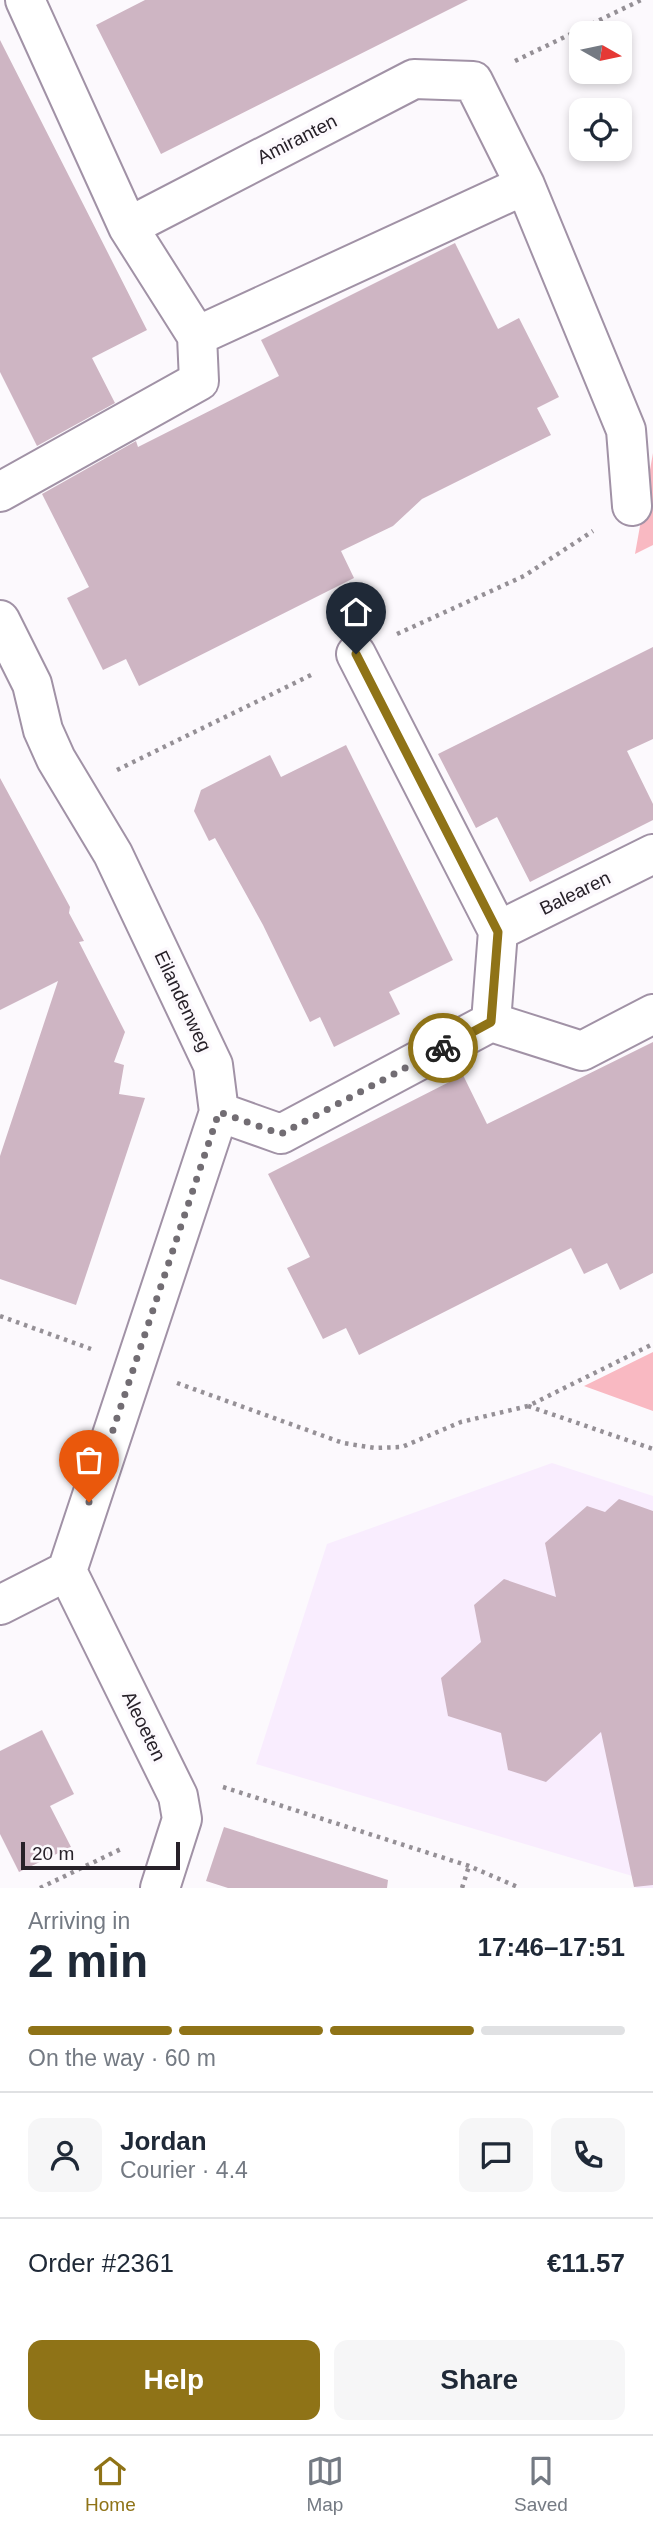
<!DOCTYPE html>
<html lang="en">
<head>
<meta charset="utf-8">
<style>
  body { margin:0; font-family:Arial,sans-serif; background:#f6f6f7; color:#1f2937; height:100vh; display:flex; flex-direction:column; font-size:26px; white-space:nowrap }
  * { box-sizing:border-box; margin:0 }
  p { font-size:23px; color:#747a83 }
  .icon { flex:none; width:38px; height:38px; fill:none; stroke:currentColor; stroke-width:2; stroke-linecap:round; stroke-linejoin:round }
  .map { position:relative; height:1888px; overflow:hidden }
  .drawer { display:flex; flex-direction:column; background:#fff; flex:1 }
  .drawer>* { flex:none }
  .needle { width:46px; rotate:99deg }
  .controls { position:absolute; left:569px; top:21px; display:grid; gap:14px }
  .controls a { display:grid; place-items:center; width:63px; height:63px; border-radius:14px; background:#fff; box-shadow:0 4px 10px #0003; font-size:35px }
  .scale { position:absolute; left:21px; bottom:18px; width:159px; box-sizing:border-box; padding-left:7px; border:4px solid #272129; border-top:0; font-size:19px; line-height:24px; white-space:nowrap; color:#272129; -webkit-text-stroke:5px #fcf9fd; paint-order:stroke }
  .pin { position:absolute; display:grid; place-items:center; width:60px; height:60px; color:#fff; margin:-72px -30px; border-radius:50% 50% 50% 0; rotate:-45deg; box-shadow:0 0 7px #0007 }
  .pin .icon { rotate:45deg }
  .courier { position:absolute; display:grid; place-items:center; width:70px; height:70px; margin:-35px; border:5px solid #8f7317; border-radius:50%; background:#fff; color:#222; box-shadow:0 2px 9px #0007 }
  .headline em { font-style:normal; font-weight:800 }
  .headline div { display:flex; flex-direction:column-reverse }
  .headline { display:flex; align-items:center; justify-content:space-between; height:119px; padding:0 28px }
  h1 { font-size:46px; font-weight:800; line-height:52px }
  .bar { display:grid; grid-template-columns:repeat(4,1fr); gap:10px 7px; align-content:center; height:84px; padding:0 28px }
  .bar i { height:9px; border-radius:5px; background:#e0e1e3 }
  .bar .on { background:#8f7317 }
  .bar p { grid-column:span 4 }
  .line { display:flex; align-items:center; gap:18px; padding:0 28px; border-top:2px solid #e0e1e3 }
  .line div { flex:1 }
  .round { display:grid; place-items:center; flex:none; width:74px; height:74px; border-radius:14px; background:#f6f6f7 }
  .action { display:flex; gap:14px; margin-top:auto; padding:14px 28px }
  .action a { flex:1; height:80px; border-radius:14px; background:#8f7317; color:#fff; font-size:28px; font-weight:800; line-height:80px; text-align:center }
  .action a+a { background:#f6f6f7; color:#1f2937 }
  .menu { display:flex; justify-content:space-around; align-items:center; height:98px; border-top:2px solid #e0e1e3; background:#fff; font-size:19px; color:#747a83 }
  .menu a { display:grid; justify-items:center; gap:4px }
  .menu .on { color:#8f7317 }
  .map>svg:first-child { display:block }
  .built { fill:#f9edfe }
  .green { fill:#f9b9c2 }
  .building { fill:#ceb5c3 }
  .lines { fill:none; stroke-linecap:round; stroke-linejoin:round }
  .minor-casing { stroke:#a192a6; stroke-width:42 }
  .path { stroke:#959096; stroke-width:4.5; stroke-dasharray:3.5 5; stroke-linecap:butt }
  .minor { stroke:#fff; stroke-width:38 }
  .done { stroke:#726d73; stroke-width:7; stroke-dasharray:0 12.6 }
  .route { stroke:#8f7317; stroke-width:9 }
  .labels { text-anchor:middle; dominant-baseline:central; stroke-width:7; stroke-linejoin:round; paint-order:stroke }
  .street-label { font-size:19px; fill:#272129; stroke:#fcf9fd }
</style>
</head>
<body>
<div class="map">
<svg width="653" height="1888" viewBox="0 0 653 1888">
  <rect width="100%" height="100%" fill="#fcf9fd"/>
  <path class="built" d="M 552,1463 L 653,1496 L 653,1888 L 636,1888 L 639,1878 L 256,1764 L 327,1544 Z"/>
  <path class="green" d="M 653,453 L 653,545 L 635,554 Z
    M 653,1352 L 653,1411 L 584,1386 Z"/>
  <path class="building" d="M 145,0 L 468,0 L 161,154 L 96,25 Z
    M 0,40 L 147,330 L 92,358 L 115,403 L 37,446 L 0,372 Z
    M 455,243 L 498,329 L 519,318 L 559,397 L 537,408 L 551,435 L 422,499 L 393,526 L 341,551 L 354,578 L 139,686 L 126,659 L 103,670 L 67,598 L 89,587 L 42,494 L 136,441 L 138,447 L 279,376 L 261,340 Z
    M 653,647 L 653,739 L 627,751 L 653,804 L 653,820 L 530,882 L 497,817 L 476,828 L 438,754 Z
    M 346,745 L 453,960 L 389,992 L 400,1014 L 334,1047 L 320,1017 L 310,1022 L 263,925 L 215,838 L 209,841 L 194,811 L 201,790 L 270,755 L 281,777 Z
    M 0,778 L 70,907 L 69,913 L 84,941 L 79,942 L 125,1032 L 114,1062 L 124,1065 L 119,1094 L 145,1098 L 76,1305 L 0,1279 L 0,1156 L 58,981 L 0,1010 Z
    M 653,1042 L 653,1273 L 620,1290 L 607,1263 L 584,1274 L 571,1248 L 359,1355 L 346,1328 L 323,1339 L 287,1268 L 310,1257 L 268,1174 L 463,1075 L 487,1124 Z
    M 619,1499 L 653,1511 L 653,1885 L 634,1887 L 601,1732 L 546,1782 L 508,1770 L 501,1733 L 448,1716 L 441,1678 L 481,1642 L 474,1605 L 504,1579 L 556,1597 L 545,1543 L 587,1506 L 605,1512 Z
    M 42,1730 L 74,1794 L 50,1806 L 71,1847 L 19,1872 L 0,1834 L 0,1751 Z
    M 224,1827 L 388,1880 L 387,1888 L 228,1888 L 206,1881 Z"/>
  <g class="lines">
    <defs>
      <path id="minor" d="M 25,0 L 128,227 L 197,336
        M 128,227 L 414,79 L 473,81 L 525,185 L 626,430 L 632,506
        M 0,492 L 199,381 L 197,336 L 525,185
        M 0,620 L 32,684 L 43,730 L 56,759 L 113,854 L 213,1065 L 219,1112 L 67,1571 L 0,1605
        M 356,654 L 498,931 L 491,1022
        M 498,931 L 653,854
        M 219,1112 L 281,1134 L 491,1022 L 582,1051 L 653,1014
        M 67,1571 L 178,1796 L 182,1819 L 160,1888"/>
    </defs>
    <use href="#minor" class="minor-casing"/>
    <path class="path" d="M 515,61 L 641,0
      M 397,634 L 524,576 L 593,531
      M 117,770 L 313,674
      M 0,1316 L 91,1349
      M 177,1383 L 343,1443 L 375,1448 L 402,1447 L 461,1422 L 528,1406 L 653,1344
      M 528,1406 L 653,1449
      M 223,1787 L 469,1866 L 520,1888
      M 40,1888 L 121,1849
      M 462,1888 L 469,1866"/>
    <use href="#minor" class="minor"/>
  </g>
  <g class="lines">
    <path class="done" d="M 89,1502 L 219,1112 L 281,1134 L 443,1048"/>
    <path class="route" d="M 356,654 L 498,932 L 491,1022 L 443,1048"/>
  </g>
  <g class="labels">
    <g class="street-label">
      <text transform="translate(297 139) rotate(-27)">Amiranten</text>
      <text transform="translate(575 893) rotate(-26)">Balearen</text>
      <text transform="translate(183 1001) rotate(65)">Eilandenweg</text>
      <text transform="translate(144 1726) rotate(64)">Aleoeten</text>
    </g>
  </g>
</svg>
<div class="controls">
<a><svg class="needle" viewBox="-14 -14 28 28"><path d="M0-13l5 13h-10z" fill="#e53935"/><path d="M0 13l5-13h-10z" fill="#747a83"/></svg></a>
<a><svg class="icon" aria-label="locate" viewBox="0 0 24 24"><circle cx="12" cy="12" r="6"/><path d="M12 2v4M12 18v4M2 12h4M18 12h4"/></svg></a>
</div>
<div class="scale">20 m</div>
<div class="pin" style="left:89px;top:1502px;background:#ea580c"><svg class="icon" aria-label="bag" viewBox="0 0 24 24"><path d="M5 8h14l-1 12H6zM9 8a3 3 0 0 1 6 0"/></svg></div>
<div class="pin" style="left:356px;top:654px;background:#1f2937"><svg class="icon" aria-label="home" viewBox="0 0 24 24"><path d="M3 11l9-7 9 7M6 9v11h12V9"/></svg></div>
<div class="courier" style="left:443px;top:1048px"><svg class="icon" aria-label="bike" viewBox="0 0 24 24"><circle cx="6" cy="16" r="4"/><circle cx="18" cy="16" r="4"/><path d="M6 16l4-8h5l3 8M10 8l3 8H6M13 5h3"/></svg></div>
</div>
<section class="drawer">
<div class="headline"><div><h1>2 min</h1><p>Arriving in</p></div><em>17:46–17:51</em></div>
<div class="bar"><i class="on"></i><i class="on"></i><i class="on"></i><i></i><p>On the way · 60 m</p></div>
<div class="line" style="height:126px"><a class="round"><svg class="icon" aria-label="person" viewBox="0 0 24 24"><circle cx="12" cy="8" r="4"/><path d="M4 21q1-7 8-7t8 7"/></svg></a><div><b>Jordan</b><p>Courier · 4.4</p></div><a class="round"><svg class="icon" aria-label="chat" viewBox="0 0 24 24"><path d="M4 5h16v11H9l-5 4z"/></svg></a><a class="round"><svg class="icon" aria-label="phone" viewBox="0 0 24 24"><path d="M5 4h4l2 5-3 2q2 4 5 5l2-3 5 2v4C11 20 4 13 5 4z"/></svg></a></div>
<div class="line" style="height:91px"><div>Order #2361</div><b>€11.57</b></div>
<div class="action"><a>Help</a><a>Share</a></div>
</section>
<nav class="menu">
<a class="on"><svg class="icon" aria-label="home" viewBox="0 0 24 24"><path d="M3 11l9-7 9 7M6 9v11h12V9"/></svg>Home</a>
<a><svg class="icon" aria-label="map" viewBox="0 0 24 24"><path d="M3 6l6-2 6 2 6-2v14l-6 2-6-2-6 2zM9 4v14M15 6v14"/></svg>Map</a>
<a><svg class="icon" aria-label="saved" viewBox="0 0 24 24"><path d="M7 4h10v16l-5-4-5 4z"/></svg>Saved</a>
</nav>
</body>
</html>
